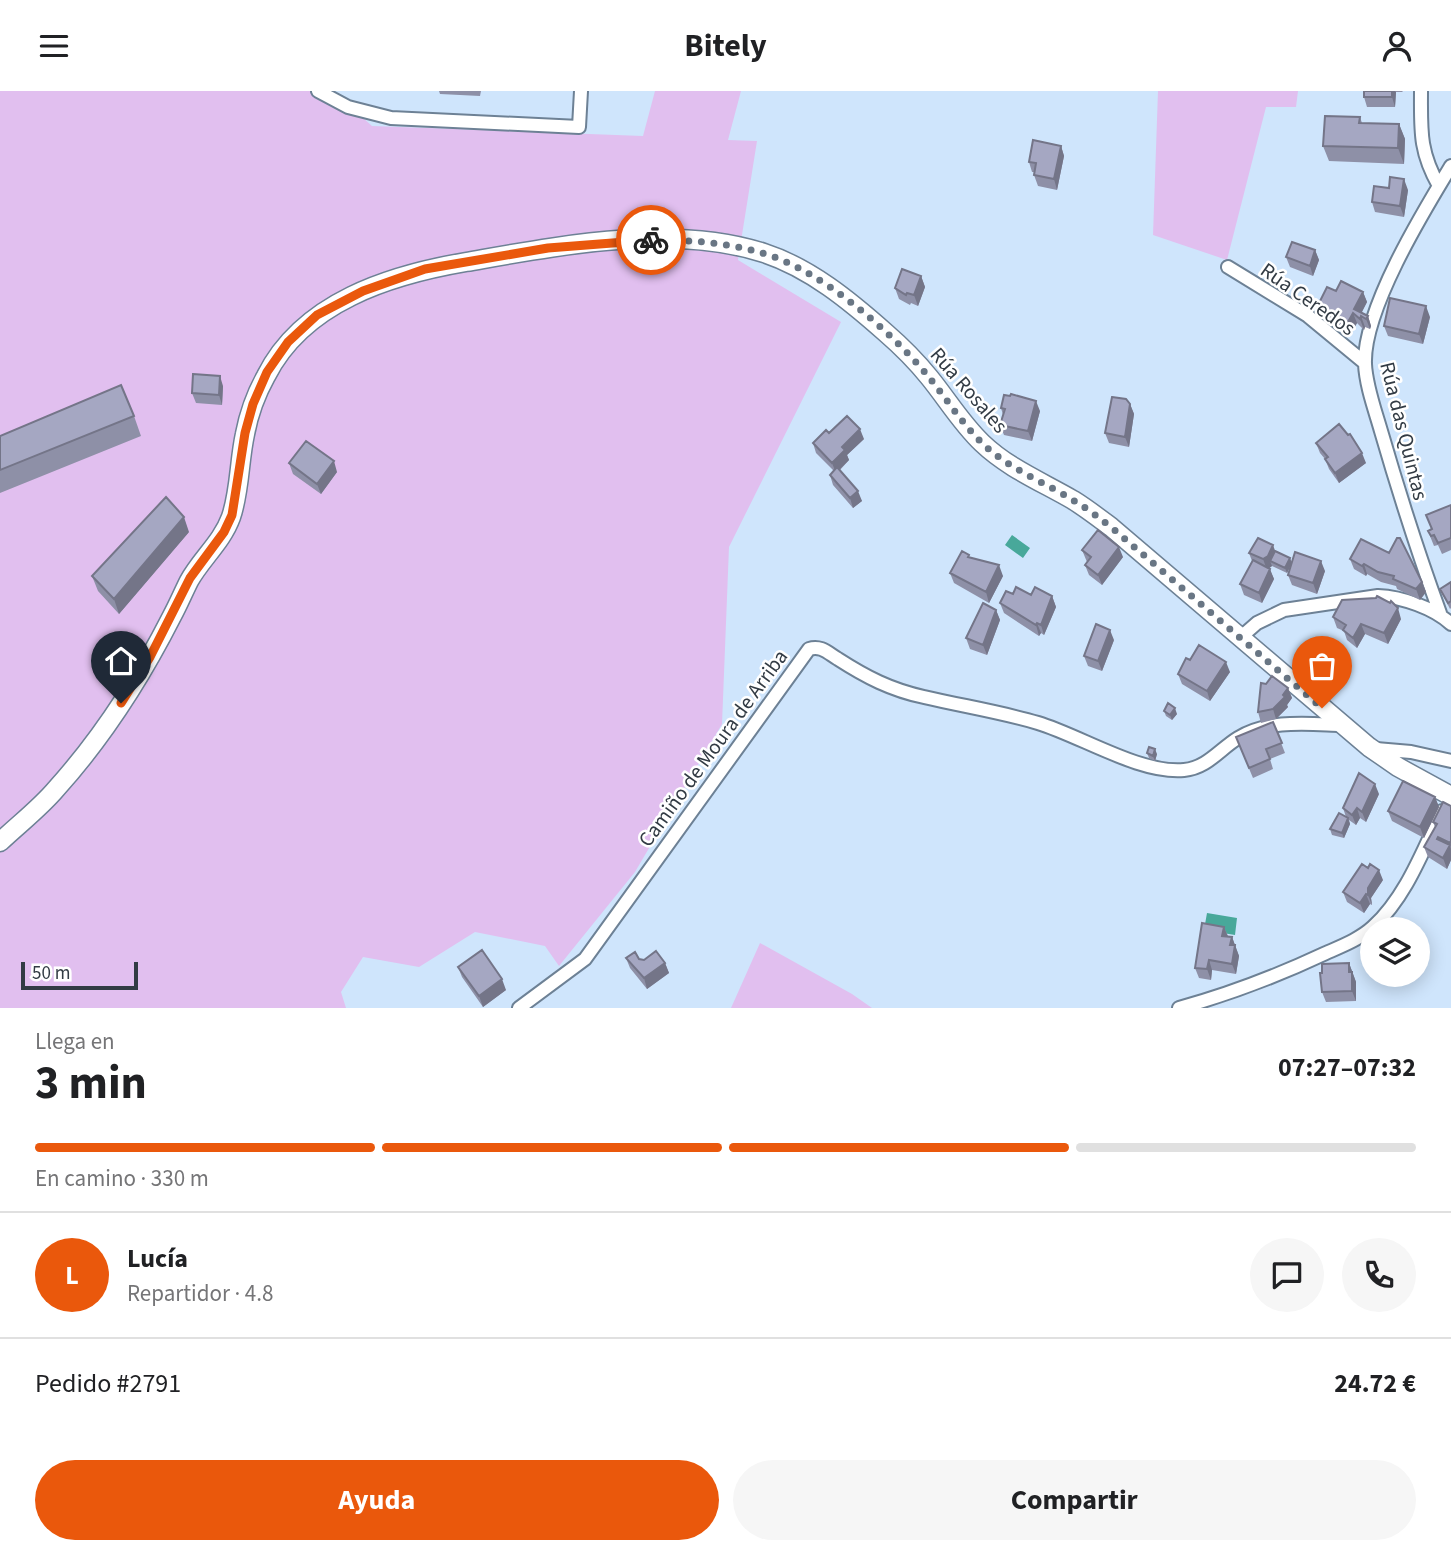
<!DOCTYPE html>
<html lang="es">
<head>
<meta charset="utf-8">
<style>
  body { margin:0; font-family:"Source Sans 3",sans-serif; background:#f6f6f6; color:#202124; height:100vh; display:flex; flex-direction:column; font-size:26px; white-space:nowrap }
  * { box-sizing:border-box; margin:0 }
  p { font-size:23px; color:#757577 }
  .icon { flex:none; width:38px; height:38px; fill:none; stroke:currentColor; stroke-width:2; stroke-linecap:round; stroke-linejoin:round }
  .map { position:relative; height:917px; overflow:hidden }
  .panel { display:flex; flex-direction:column; background:#fff; flex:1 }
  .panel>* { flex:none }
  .controls { position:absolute; left:1360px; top:826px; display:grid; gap:14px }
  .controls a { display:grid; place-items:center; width:70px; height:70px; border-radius:50%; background:#fff; box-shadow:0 4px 18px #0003; font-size:35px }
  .scale { position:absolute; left:21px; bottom:18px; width:117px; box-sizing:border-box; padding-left:7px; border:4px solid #323b44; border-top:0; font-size:19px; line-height:24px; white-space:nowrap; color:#323b44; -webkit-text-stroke:5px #fff; paint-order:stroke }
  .pin { position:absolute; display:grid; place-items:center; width:60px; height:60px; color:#fff; margin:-72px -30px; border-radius:50% 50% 50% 0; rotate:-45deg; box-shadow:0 0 7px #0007 }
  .pin .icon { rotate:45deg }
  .courier { position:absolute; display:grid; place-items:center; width:70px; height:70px; margin:-35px; border:5px solid #ea580c; border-radius:50%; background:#fff; color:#222; box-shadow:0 2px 9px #0007 }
  .overview em { font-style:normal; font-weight:700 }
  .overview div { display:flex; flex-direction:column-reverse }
  .overview { display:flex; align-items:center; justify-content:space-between; height:119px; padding:0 35px }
  h1 { font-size:46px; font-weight:700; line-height:52px }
  .bar { display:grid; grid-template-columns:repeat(4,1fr); gap:10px 7px; align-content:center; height:84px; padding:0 35px }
  .bar i { height:9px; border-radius:5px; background:#e0e0e0 }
  .bar .current { background:#ea580c }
  .bar p { grid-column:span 4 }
  .line { display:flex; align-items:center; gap:18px; padding:0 35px; border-top:2px solid #e0e0e0 }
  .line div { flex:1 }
  .round { display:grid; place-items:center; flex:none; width:74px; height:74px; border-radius:37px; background:#f6f6f6 }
  .action { display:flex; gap:14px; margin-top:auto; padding:14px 35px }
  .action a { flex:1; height:80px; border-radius:42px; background:#ea580c; color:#fff; font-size:28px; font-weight:700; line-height:80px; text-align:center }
  .action a+a { background:#f6f6f6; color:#202124 }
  header { display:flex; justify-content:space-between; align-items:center; height:91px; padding:0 35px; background:#fff; font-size:32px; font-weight:700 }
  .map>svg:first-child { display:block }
  .green { fill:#e1bfef }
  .water { fill:#48a89a }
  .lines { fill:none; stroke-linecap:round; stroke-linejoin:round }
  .street-casing { stroke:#6d8195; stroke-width:16 }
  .secondary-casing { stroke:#6d8195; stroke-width:21 }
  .street { stroke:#fff; stroke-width:12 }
  .secondary { stroke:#fff; stroke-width:18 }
  .wall { fill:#8e90a7 }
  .shaded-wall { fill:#747588 }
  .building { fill:#a5a7c2; stroke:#747588; stroke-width:2 }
  .done { stroke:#697684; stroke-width:7; stroke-dasharray:0 12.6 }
  .route { stroke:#ea580c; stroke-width:9 }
  .labels { text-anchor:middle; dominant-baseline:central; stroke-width:5; stroke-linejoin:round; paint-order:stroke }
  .street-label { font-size:21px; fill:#323b44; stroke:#fff }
</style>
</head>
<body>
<header><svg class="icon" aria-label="menu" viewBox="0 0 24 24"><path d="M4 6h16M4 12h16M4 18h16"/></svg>Bitely<svg class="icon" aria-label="person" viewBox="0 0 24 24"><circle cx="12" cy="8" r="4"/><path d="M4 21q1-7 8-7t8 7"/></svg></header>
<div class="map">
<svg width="1451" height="917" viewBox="0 0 1451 917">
  <rect width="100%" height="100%" fill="#cfe5fc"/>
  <path class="green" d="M 0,0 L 333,0 L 372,35 L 643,45 L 655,0 L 741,0 L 728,49 L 757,50 L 738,169 L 841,231 L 729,456 L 722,633 L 635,781 L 559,875 L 545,855 L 475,841 L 419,876 L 363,866 L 341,901 L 346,917 L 0,917 Z
    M 1158,0 L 1298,0 L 1296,16 L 1266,16 L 1227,169 L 1153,144 Z
    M 760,852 L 852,903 L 872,917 L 731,917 Z"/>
  <path class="water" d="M 1012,444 L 1030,457 L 1023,467 L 1005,454 Z
    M 1207,822 L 1237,827 L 1235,844 L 1204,839 Z"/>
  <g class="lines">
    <defs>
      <path id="street" d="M 318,0 L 348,16 L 391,27 L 579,36 L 581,0
        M 1421,0 C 1421,39 1419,60 1439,95
        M 1228,176 L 1308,225 L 1365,272
        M 1440,522 C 1418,462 1399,402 1381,340 C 1375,319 1366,295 1365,273 C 1363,219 1423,121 1451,75
        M 1241,546 L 1257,532 L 1284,519 L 1378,505 C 1402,506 1434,517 1451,533
        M 1376,658 L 1411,661 L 1451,670
        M 519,917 L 585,868 L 809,558 C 821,554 828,562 838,568 C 866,586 891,599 924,606 C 962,615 1001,621 1038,632 C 1081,645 1140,683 1184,679 C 1207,677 1220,658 1238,647 C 1270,628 1307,633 1342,634
        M 1179,917 C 1230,903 1279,884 1326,862 C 1342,855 1360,848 1373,836 C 1406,806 1423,759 1442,720"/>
      <path id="secondary" d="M 0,751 C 19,733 40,717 56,698 C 102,647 141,586 172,525 C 178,514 183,502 189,490 C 201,468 222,451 231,426 C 240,400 239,370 245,343 C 249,322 256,303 266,285 C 303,211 390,184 466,171 C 558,155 672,132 764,162 C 810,177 850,210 886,242 C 901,255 916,270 929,286 C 947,308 961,332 982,352 C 1008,377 1042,391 1073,409 C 1086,417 1099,427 1111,436 L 1369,656 L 1398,676 L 1451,705"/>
    </defs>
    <use href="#street" class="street-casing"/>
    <use href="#secondary" class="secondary-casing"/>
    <use href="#street" class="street"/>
    <use href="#secondary" class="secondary"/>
  </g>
  <path class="wall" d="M 439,0 L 481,0 L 480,5 L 440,3 Z
    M 1364,0 L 1402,0 L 1403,1 L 1396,1 L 1395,16 L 1367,16 L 1364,6 Z
    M 1360,26 L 1362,32 L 1399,33 L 1405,48 L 1404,73 L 1329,70 L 1323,55 Z
    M 1061,55 L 1064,65 L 1057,99 L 1038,95 L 1034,84 L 1035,81 L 1032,81 L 1029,71 Z
    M 1408,99 L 1404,126 L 1375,121 L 1372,111 Z
    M 1315,159 L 1319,169 L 1313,185 L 1290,176 L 1286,166 Z
    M 921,185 L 925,196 L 918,215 L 911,212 L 910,214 L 899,208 L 895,197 Z
    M 1336,200 L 1363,201 L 1367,211 L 1361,222 L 1368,225 L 1371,235 L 1370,238 L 1365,236 L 1364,239 L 1357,232 L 1352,241 L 1322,225 L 1318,214 Z
    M 1430,226 L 1423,253 L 1388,245 L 1384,235 Z
    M 223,295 L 222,314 L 196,312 L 192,302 Z
    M 1130,313 L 1134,323 L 1129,356 L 1109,352 L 1105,342 Z
    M 1001,317 L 1040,320 L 1032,350 L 1004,344 L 1000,334 L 1003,324 Z
    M 134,325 L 141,345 L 0,402 L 0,345 Z
    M 829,342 L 864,348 L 847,364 L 849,369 L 840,379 L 862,410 L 853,417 L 833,394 L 830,384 L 834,380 L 816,362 L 813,352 Z
    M 1316,352 L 1366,372 L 1339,392 L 1329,378 L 1325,368 L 1320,362 Z
    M 289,372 L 337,381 L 321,403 L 293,383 Z
    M 1451,414 L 1451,459 L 1442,463 L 1438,454 L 1434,455 L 1428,440 L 1432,438 Z
    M 189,441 L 119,523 L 98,500 L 92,485 Z
    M 1082,459 L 1123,466 L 1102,494 L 1089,484 L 1085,474 L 1087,471 Z
    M 1275,460 L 1292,472 L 1325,480 L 1317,503 L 1292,494 L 1288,484 L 1292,472 L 1287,482 L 1272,475 L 1269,477 L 1274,488 L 1262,512 L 1244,504 L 1240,493 L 1252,470 L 1249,462 Z
    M 970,466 L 1003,485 L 989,512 L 954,492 L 950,482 Z
    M 1350,468 L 1422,491 L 1426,501 L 1420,509 L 1397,498 L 1396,495 L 1381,491 L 1367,483 L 1366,485 L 1354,478 Z
    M 1451,491 L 1451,517 L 1450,518 L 1440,498 Z
    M 1013,503 L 1052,505 L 1056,516 L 1044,544 L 1041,542 L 1039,545 L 1004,522 L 1000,512 Z
    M 996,519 L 1000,529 L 987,564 L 970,558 L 966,547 Z
    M 1333,526 L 1401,528 L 1388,553 L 1365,543 L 1357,557 L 1347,549 L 1344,540 L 1337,537 Z
    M 1114,549 L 1102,580 L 1088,575 L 1084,565 Z
    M 1190,569 L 1230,581 L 1210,610 L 1182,593 L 1178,583 Z
    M 1288,597 L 1292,607 L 1287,614 L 1288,616 L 1276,628 L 1261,632 L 1258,621 Z
    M 1164,620 L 1177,623 L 1172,629 L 1166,625 Z
    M 1273,631 L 1285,662 L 1270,668 L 1273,678 L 1253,687 L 1240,656 Z
    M 1147,662 L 1157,663 L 1155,670 L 1149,667 Z
    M 1379,703 L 1366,731 L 1360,727 L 1356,734 L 1349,729 L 1350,733 L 1344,747 L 1332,744 L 1330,738 L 1346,726 L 1343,717 Z
    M 1435,706 L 1439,716 L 1424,747 L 1392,730 L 1388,720 Z
    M 1451,715 L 1451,769 L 1447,778 L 1428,766 L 1424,756 L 1435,736 L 1433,731 Z
    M 1383,789 L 1371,807 L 1372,814 L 1370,813 L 1364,822 L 1347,811 L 1343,801 Z
    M 1224,836 L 1228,845 L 1232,846 L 1239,865 L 1236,883 L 1212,879 L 1211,889 L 1199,887 L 1195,877 Z
    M 626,867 L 665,872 L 669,882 L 647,898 L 630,877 Z
    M 1349,872 L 1356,891 L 1356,910 L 1326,911 L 1322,901 L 1322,882 Z
    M 458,876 L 506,899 L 483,916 L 462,886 Z"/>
  <path class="shaded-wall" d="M 1392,0 L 1395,0 L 1396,1 L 1395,16 L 1392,6 Z
    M 1399,33 L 1405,48 L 1404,73 L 1398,57 Z
    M 1061,55 L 1064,65 L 1057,99 L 1054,88 Z
    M 1404,88 L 1408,99 L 1404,126 L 1400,115 Z
    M 1315,159 L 1319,169 L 1313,185 L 1310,175 Z
    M 921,185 L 925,196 L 918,215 L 914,204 Z
    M 1363,201 L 1367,211 L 1359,227 L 1354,218 Z
    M 1426,215 L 1430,226 L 1423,253 L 1419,243 Z
    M 1353,222 L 1357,232 L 1352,241 L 1348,231 Z
    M 1361,225 L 1365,236 L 1364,239 L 1360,228 Z
    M 1368,225 L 1371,235 L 1370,238 L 1366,228 Z
    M 220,285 L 223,295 L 222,314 L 219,304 Z
    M 1036,310 L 1040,320 L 1032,350 L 1028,340 Z
    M 1130,313 L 1134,323 L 1129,356 L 1125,346 Z
    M 860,338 L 864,348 L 847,364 L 849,369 L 836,382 L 832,372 L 842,356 Z
    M 1362,362 L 1366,372 L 1339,392 L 1335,382 Z
    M 334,370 L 337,381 L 321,403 L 317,393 Z
    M 858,400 L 862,410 L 853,417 L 850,407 Z
    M 184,426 L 189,441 L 119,523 L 114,508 Z
    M 1273,454 L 1277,465 L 1270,470 L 1272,475 L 1267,479 L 1263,468 Z
    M 1119,456 L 1123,466 L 1102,494 L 1098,484 Z
    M 1290,467 L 1292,472 L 1287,482 L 1285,477 Z
    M 1321,470 L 1325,480 L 1317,503 L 1313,492 Z
    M 1364,473 L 1367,483 L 1366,485 L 1362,475 Z
    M 999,474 L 1003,485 L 989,512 L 986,501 Z
    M 1270,478 L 1274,488 L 1262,512 L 1259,502 Z
    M 1422,491 L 1426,501 L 1420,509 L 1416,498 Z
    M 1052,505 L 1056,516 L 1044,544 L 1041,534 Z
    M 1398,517 L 1401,528 L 1388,553 L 1384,542 Z
    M 996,519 L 1000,529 L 987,564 L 983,554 Z
    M 1037,532 L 1041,542 L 1039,545 L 1036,534 Z
    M 1361,533 L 1365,543 L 1357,557 L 1353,547 Z
    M 1110,539 L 1114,549 L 1102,580 L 1098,570 Z
    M 1226,571 L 1230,581 L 1210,610 L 1207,600 Z
    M 1288,597 L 1292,607 L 1287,614 L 1288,616 L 1276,628 L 1273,618 Z
    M 1175,617 L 1177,623 L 1172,629 L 1170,624 Z
    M 1155,658 L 1157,663 L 1155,670 L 1153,665 Z
    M 1375,693 L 1379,703 L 1366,731 L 1362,721 Z
    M 1435,706 L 1439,716 L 1424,747 L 1420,736 Z
    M 1357,717 L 1360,727 L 1356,734 L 1352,724 Z
    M 1348,727 L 1350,733 L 1344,747 L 1342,742 Z
    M 1450,754 L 1451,758 L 1451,769 L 1447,778 L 1443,767 Z
    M 1379,779 L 1383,789 L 1371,807 L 1372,814 L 1368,804 L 1368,797 Z
    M 1366,803 L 1370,813 L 1364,822 L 1360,812 Z
    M 1224,836 L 1228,846 L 1222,845 Z
    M 1232,846 L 1239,865 L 1236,883 L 1232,873 L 1230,854 Z
    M 1209,869 L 1212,879 L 1211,889 L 1207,878 Z
    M 665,872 L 669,882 L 647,898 L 644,887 Z
    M 1349,872 L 1356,891 L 1356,910 L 1352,900 L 1349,881 Z
    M 502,888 L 506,899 L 483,916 L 479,905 Z"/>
  <path class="building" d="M 1364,0 L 1392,0 L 1392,6 L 1364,6 Z
    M 1325,25 L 1360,26 L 1359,32 L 1399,33 L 1398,57 L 1323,55 Z
    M 1033,49 L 1061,55 L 1054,88 L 1034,84 L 1036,72 L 1029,71 Z
    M 1390,86 L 1404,88 L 1400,115 L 1372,111 L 1374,95 L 1389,97 Z
    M 1292,151 L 1315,159 L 1310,175 L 1286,166 Z
    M 902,178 L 921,185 L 914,204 L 907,202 L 906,204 L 895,197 Z
    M 1341,190 L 1363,201 L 1354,218 L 1368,225 L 1366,228 L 1361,225 L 1360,228 L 1353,222 L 1348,231 L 1318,214 L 1327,196 L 1336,200 Z
    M 1390,207 L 1426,215 L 1419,243 L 1384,235 Z
    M 193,283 L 220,285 L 219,304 L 192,302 Z
    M 121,294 L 134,325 L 0,379 L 0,345 Z
    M 1011,303 L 1036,310 L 1028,340 L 1000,334 L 1005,318 L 1001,317 L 1004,304 L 1010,305 Z
    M 1112,306 L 1126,308 L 1130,313 L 1125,346 L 1105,342 Z
    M 847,325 L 860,338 L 842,356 L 845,359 L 832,372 L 813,352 L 826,339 L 829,342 Z
    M 1339,333 L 1348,344 L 1350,343 L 1362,362 L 1335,382 L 1325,368 L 1328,366 L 1316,352 Z
    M 306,350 L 334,370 L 317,393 L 289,372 Z
    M 837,376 L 858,400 L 850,407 L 830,384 Z
    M 166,406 L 184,426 L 114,508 L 92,485 Z
    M 1451,414 L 1451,447 L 1438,452 L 1434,444 L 1431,445 L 1428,440 L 1432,438 L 1426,424 Z
    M 1098,439 L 1119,456 L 1098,484 L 1085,474 L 1091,466 L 1082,459 Z
    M 1258,447 L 1273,454 L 1268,465 L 1263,468 L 1249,462 Z
    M 1397,447 L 1400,447 L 1422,491 L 1416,498 L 1393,488 L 1394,485 L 1378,481 L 1364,473 L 1362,475 L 1350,468 L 1361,448 L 1389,462 Z
    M 962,460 L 969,464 L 968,466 L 999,474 L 986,501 L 950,482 Z
    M 1275,460 L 1290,467 L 1285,477 L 1270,470 Z
    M 1295,461 L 1321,470 L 1313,492 L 1288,484 Z
    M 1253,469 L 1270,478 L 1259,502 L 1240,493 Z
    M 1451,491 L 1451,510 L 1448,512 L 1440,498 Z
    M 1016,496 L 1031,504 L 1035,496 L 1052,505 L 1041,534 L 1037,532 L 1036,534 L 1000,512 L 1006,500 L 1013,503 Z
    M 1377,505 L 1390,512 L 1391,510 L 1398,517 L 1384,542 L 1361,533 L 1353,547 L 1343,539 L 1346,534 L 1333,526 L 1342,509 L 1376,507 Z
    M 983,512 L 996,519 L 983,554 L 966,547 Z
    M 1096,533 L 1110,539 L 1098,570 L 1084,565 Z
    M 1199,554 L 1226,571 L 1207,600 L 1178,583 L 1186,567 L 1190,569 Z
    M 1272,585 L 1288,597 L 1283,604 L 1285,606 L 1273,618 L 1258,621 L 1261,592 L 1266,593 Z
    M 1168,612 L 1175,617 L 1170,624 L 1164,620 Z
    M 1273,631 L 1282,652 L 1266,658 L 1270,668 L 1249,677 L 1236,646 Z
    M 1149,656 L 1155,658 L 1153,665 L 1147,662 Z
    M 1359,682 L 1375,693 L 1362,721 L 1357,717 L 1352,724 L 1343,717 Z
    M 1403,690 L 1435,706 L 1420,736 L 1388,720 Z
    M 1443,711 L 1451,715 L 1451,750 L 1450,752 L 1438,746 L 1437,748 L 1450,754 L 1443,767 L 1424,756 L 1437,733 L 1433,731 Z
    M 1339,722 L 1348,727 L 1342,742 L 1330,738 Z
    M 1362,773 L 1368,777 L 1370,773 L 1379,779 L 1368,797 L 1368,804 L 1366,803 L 1360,812 L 1343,801 Z
    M 1202,832 L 1224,836 L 1222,845 L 1232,846 L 1230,854 L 1235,854 L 1232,873 L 1209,869 L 1207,878 L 1195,877 Z
    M 482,859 L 502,888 L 479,905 L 458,876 Z
    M 656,860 L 665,872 L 644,887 L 626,867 L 635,861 L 639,868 L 644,869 Z
    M 1349,872 L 1349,881 L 1352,881 L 1352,900 L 1322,901 L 1320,882 L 1322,882 L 1322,873 Z"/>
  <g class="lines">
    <path class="done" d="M 651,149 C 688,149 726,151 762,162 C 819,178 890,239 928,285 C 946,307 961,331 981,351 C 1008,378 1045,391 1076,411 C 1088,418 1099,427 1111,436 L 1322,617"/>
    <path class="route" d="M 121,612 L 150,566 L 190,487 L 224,441 L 232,424 L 245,342 L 253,313 L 267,281 L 288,251 L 317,224 L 363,200 L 425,178 L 548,157 L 651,149"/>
  </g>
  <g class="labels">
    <g class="street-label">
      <text transform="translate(1308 208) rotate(35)">Rúa Ceredos</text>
      <text transform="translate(969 299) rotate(49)">Rúa Rosales</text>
      <text transform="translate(1404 340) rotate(76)">Rúa das Quintas</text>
      <text transform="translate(713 657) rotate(-54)">Camiño de Moura de Arriba</text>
    </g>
  </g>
</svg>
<div class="controls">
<a><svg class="icon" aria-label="layers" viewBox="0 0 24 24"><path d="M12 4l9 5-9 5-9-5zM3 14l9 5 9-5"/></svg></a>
</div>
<div class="scale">50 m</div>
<div class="pin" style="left:1322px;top:617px;background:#ea580c"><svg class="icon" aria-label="bag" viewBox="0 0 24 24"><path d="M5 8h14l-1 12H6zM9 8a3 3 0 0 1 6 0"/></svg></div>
<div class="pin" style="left:121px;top:612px;background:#1f2937"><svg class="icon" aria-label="home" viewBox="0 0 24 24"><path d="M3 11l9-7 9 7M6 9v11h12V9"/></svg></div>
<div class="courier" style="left:651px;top:149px"><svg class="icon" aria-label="bike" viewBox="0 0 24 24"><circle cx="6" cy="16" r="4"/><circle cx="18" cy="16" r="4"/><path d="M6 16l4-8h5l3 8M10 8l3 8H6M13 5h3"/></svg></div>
</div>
<section class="panel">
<div class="overview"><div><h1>3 min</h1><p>Llega en</p></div><em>07:27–07:32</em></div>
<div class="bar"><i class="current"></i><i class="current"></i><i class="current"></i><i></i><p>En camino · 330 m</p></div>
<div class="line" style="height:126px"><b class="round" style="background:#ea580c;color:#fff">L</b><div><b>Lucía</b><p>Repartidor · 4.8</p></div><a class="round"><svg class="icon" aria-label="chat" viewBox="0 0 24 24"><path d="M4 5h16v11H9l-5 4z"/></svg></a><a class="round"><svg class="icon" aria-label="phone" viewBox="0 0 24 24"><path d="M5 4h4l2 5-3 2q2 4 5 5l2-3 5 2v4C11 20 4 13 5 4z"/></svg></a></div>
<div class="line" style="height:91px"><div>Pedido #2791</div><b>24.72 €</b></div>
<div class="action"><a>Ayuda</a><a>Compartir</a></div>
</section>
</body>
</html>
